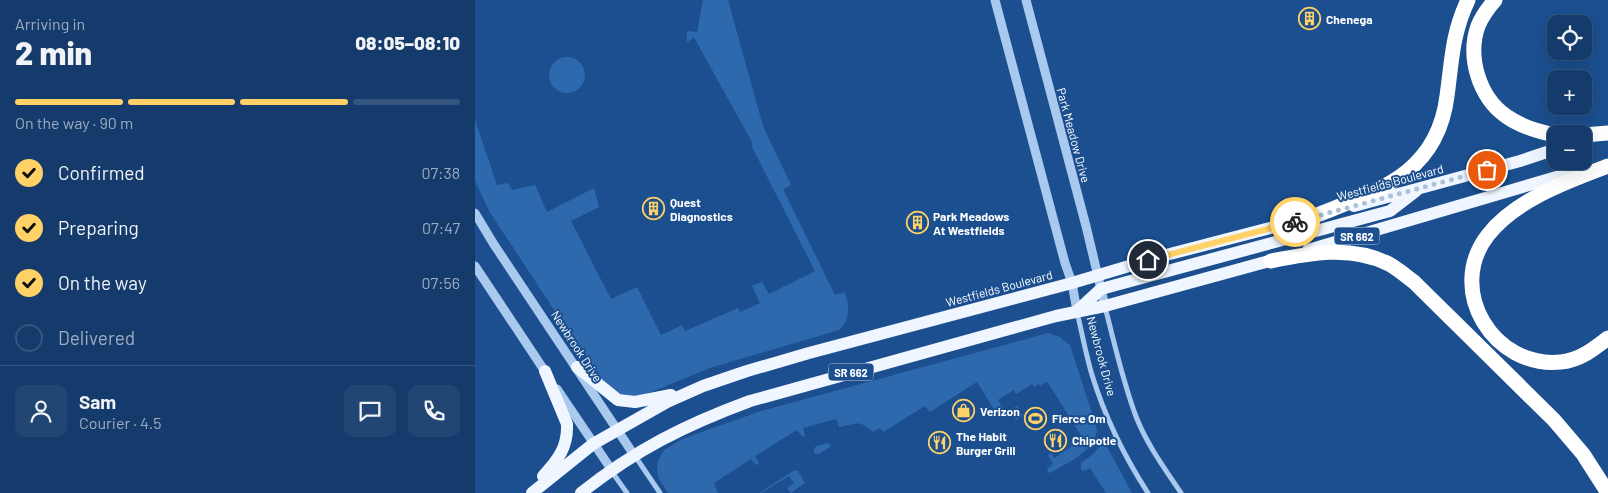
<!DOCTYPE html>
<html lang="en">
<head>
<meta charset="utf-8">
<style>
  body { margin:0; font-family:Barlow,sans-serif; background:#214673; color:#f1f3f6; height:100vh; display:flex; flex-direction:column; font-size:19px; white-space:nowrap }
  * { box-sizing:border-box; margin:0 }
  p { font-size:16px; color:#9dadc1 }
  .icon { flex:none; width:28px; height:28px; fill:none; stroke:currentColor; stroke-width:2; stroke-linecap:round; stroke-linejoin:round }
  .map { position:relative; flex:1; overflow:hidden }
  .sheet { display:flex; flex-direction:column; background:#143b6b; width:475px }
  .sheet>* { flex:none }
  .buttons { position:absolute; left:1072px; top:15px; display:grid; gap:10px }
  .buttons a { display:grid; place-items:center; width:45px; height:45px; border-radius:10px; background:#143b6b; box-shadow:0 5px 20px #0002,0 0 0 1px #33557e; font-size:25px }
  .pin { position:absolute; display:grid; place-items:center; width:42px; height:42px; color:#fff; margin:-21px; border:2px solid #fff; border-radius:50%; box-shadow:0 1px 5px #0007 }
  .courier { position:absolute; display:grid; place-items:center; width:50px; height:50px; margin:-25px; border:4px solid #ffd166; border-radius:50%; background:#fff; color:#222; box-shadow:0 1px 6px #0007 }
  .overview em { font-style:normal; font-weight:800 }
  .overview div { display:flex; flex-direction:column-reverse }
  .overview { display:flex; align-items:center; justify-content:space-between; height:85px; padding:0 15px }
  h1 { font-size:32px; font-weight:800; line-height:38px }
  .bar { display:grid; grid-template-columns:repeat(4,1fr); gap:8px 5px; align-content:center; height:60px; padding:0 15px }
  .bar i { height:6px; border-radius:4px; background:#33557e }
  .bar .selected { background:#ffd166 }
  .bar p { grid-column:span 4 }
  .line { display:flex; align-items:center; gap:12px; padding:0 15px; border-top:1px solid #33557e }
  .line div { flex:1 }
  .round { display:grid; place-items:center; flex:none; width:52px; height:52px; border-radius:10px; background:#214673 }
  ol { padding:0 15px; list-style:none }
  li { display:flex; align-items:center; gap:15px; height:55px }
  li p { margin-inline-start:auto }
  li .icon { padding:5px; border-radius:50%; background:#ffd166; color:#111; stroke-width:4 }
  li:last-child { color:#9dadc1 }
  li i { width:28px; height:28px; border:2px solid #33557e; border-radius:50% }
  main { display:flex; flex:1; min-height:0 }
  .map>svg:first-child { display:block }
  .green { fill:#2e69ad }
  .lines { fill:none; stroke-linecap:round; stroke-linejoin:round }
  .minor { stroke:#a9c9ee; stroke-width:5 }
  .tertiary { stroke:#a9c9ee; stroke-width:9 }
  .primary { stroke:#f0f6ff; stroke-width:12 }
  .motorway { stroke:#fff; stroke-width:15 }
  .done { stroke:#afc1d8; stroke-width:5; stroke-dasharray:0 9 }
  .route { stroke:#ffd166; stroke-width:6 }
  .labels { text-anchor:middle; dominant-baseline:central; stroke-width:4; stroke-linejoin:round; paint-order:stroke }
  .shield { fill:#1b4f8f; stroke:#bbcadd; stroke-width:1 }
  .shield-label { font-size:11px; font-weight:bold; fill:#fff }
  .poi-label { font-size:12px; font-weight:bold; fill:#fff; stroke:#1b4f8f; text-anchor:start }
  .street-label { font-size:12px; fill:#fff; stroke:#1b4f8f }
</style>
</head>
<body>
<main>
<section class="sheet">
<div class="overview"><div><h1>2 min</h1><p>Arriving in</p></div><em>08:05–08:10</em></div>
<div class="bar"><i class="selected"></i><i class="selected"></i><i class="selected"></i><i></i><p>On the way · 90 m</p></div>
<ol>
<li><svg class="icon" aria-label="check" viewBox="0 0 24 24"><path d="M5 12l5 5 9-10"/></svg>Confirmed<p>07:38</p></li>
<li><svg class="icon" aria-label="check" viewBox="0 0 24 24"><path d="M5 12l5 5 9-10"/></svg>Preparing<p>07:47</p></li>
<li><svg class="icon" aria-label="check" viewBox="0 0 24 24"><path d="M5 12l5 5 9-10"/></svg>On the way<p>07:56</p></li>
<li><i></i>Delivered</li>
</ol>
<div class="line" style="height:90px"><a class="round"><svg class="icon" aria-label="person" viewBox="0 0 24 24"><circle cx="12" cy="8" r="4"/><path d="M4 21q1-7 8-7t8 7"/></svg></a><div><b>Sam</b><p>Courier · 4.5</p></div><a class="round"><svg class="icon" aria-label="chat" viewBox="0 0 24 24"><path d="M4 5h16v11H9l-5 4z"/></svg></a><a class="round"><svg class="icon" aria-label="phone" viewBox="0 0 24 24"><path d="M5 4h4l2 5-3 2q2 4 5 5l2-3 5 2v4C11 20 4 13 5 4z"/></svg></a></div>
</section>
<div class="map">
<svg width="1133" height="493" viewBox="0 0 1133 493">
  <rect width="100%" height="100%" fill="#1b4f8f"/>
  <path class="green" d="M 228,0 L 253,0 L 288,126 L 316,185 L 308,189 L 360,295 L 369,292 C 376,303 374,323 364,330 L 235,368 L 169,395 C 147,400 140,391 124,378 L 14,211 L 0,181 L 0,120 L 22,185 L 33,183 L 37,190 L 60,185 L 72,212 L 119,188 L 124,207 L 96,221 L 136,299 L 162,287 L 186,335 L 207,325 L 210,331 L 263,308 L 265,312 L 285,303 L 277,286 L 287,282 L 294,294 L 340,271 L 276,145 L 278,144 L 220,39 L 219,38 L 212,42 L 212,31 L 222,32 Z
    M74 75a18 18 0 1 1 36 0a18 18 0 1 1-36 0Z
    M 573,333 L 585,337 L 595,345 L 622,429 C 621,451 592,463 575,473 L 573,472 L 572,469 L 578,464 L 573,455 L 576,453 L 579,458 L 596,447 L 595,444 L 607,437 L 573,383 L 571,382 L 565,386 L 564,384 L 560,387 L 557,384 L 541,394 L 539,390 L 523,400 L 528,409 L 521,413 L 502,382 L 455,412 L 450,406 L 408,432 L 405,428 L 398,432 C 384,419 381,424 364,427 L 361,419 L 328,428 L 330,436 L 328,437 L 322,430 L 280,456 L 284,463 L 283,465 L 280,464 L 276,459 L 239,483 L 243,493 L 193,493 L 183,477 L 182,463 L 189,450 L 207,439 L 286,411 Z
    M 542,406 L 548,416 L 541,420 L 534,411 Z
    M 353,443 L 355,445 L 355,447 L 344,454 L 339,453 L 339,449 L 341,446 Z
    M 627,444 L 631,445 L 657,493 L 631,493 L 615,468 L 609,471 L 606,470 L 606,463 L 617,455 Z
    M 320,470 L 323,471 L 330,483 L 316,493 L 312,488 L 319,483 L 314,476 L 286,493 L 284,493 Z"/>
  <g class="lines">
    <path class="minor" d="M 630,307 C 640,345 648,383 662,419 C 673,446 690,469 706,493
      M 602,312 C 607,333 611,355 617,375 C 630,417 649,456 673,493
      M 160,456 L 185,493
      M 137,472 L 152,493"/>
    <path class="tertiary" d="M 520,0 L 590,263 L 597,283 L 602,311
      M 551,0 L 611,226 L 630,306
      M 0,213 L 18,243 L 159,455
      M 0,266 L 73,376
      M 82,389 L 136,469"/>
    <path class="primary" d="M 879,206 L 1045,161 L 1081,149
      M 833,250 L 1112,168
      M 602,311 L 626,289 L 915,211 L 941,191
      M 102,367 L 143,400 L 160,402 L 196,395
      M 68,476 C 83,460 93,447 92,424 L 70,371
      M 57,493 L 118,444 L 192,402 L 228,386 L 272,371 L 334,353 L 597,283 L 691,255 L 845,215
      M 106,493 C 160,450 210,425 275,401 L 581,316 L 630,306 L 805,258"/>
    <path class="motorway" d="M 1020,0 C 1013,8 1007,16 1003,26 C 992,57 1004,97 1031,116 C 1045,126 1065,132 1081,135
      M 1109,135 L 1133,133
      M 1133,166 C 1093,181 1040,200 1013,235 C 970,290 1019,369 1086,362 C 1105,360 1119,349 1133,338
      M 837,217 C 901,191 962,176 972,96 C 977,60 977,34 993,0
      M 796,261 C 835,253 876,245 914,264 C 923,269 931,276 939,282 L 1079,420 L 1108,454 L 1133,493"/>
  </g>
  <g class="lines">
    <path class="done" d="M 820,222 L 1012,170"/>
    <path class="route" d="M 673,260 L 820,222"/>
  </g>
  <defs>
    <symbol id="building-ring" viewBox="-11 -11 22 22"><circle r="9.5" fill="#1b4f8f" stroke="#ffd166" stroke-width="1.5"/><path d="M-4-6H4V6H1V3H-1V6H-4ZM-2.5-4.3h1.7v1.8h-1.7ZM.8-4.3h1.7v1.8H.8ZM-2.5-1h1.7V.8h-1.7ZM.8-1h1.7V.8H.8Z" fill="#ffd166"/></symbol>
    <symbol id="shop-ring" viewBox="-11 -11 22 22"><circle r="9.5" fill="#1b4f8f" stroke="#ffd166" stroke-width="1.5"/><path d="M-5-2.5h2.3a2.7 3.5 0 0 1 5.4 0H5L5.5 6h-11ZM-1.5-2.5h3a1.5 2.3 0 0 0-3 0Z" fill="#ffd166"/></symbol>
    <symbol id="stadium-ring" viewBox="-11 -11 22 22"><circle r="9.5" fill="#1b4f8f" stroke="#ffd166" stroke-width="1.5"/><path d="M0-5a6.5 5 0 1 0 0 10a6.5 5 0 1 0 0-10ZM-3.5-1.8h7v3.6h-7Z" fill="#ffd166"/></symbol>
    <symbol id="restaurant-ring" viewBox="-11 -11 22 22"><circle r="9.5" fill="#1b4f8f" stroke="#ffd166" stroke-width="1.5"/><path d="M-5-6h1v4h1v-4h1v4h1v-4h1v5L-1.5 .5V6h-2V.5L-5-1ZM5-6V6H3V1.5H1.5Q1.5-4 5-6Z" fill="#ffd166"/></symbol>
  </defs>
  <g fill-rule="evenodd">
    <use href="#building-ring" x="822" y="6" width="25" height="25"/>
    <use href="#building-ring" x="166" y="196" width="25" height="25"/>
    <use href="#building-ring" x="430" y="210" width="25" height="25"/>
    <use href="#shop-ring" x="476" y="398" width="25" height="25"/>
    <use href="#stadium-ring" x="548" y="406" width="25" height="25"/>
    <use href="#restaurant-ring" x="568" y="428" width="25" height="25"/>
    <use href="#restaurant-ring" x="452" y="430" width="25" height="25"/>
  </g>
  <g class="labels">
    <g class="shield">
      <rect x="859.5" y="227.5" width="45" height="17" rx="4"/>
      <rect x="353.5" y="363.5" width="45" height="17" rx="4"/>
    </g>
    <g class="shield-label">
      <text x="882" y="236">SR 662</text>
      <text x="376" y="372">SR 662</text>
    </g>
    <g class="poi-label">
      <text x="851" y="19">Chenega</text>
      <text x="195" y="202">Quest<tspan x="195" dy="14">Diagnostics</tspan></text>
      <text x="458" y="216">Park Meadows<tspan x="458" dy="14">At Westfields</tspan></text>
      <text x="505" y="411">Verizon</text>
      <text x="577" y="418">Fierce Om</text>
      <text x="481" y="436">The Habit<tspan x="481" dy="14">Burger Grill</tspan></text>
      <text x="597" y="440">Chipotle</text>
    </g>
    <g class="street-label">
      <text transform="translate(599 135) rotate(75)">Park Meadow Drive</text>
      <text transform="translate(915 182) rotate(-15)">Westfields Boulevard</text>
      <text transform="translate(524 288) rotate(-15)">Westfields Boulevard</text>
      <text transform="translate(102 346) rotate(57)">Newbrook Drive</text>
      <text transform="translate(627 356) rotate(75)">Newbrook Drive</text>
    </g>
  </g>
</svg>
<div class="buttons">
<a><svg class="icon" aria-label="locate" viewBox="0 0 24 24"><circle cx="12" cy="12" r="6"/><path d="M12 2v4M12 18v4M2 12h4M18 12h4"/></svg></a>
<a>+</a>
<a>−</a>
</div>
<div class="pin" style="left:1012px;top:170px;background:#ea580c"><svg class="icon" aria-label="bag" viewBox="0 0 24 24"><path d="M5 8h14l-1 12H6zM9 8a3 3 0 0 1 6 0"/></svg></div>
<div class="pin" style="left:673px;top:260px;background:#1f2937"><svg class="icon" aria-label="home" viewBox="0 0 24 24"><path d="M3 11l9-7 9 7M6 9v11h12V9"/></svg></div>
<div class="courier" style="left:820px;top:222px"><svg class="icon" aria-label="bike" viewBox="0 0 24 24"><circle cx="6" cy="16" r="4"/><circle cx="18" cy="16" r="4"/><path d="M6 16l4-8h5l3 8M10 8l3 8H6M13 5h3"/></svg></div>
</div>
</main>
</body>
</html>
